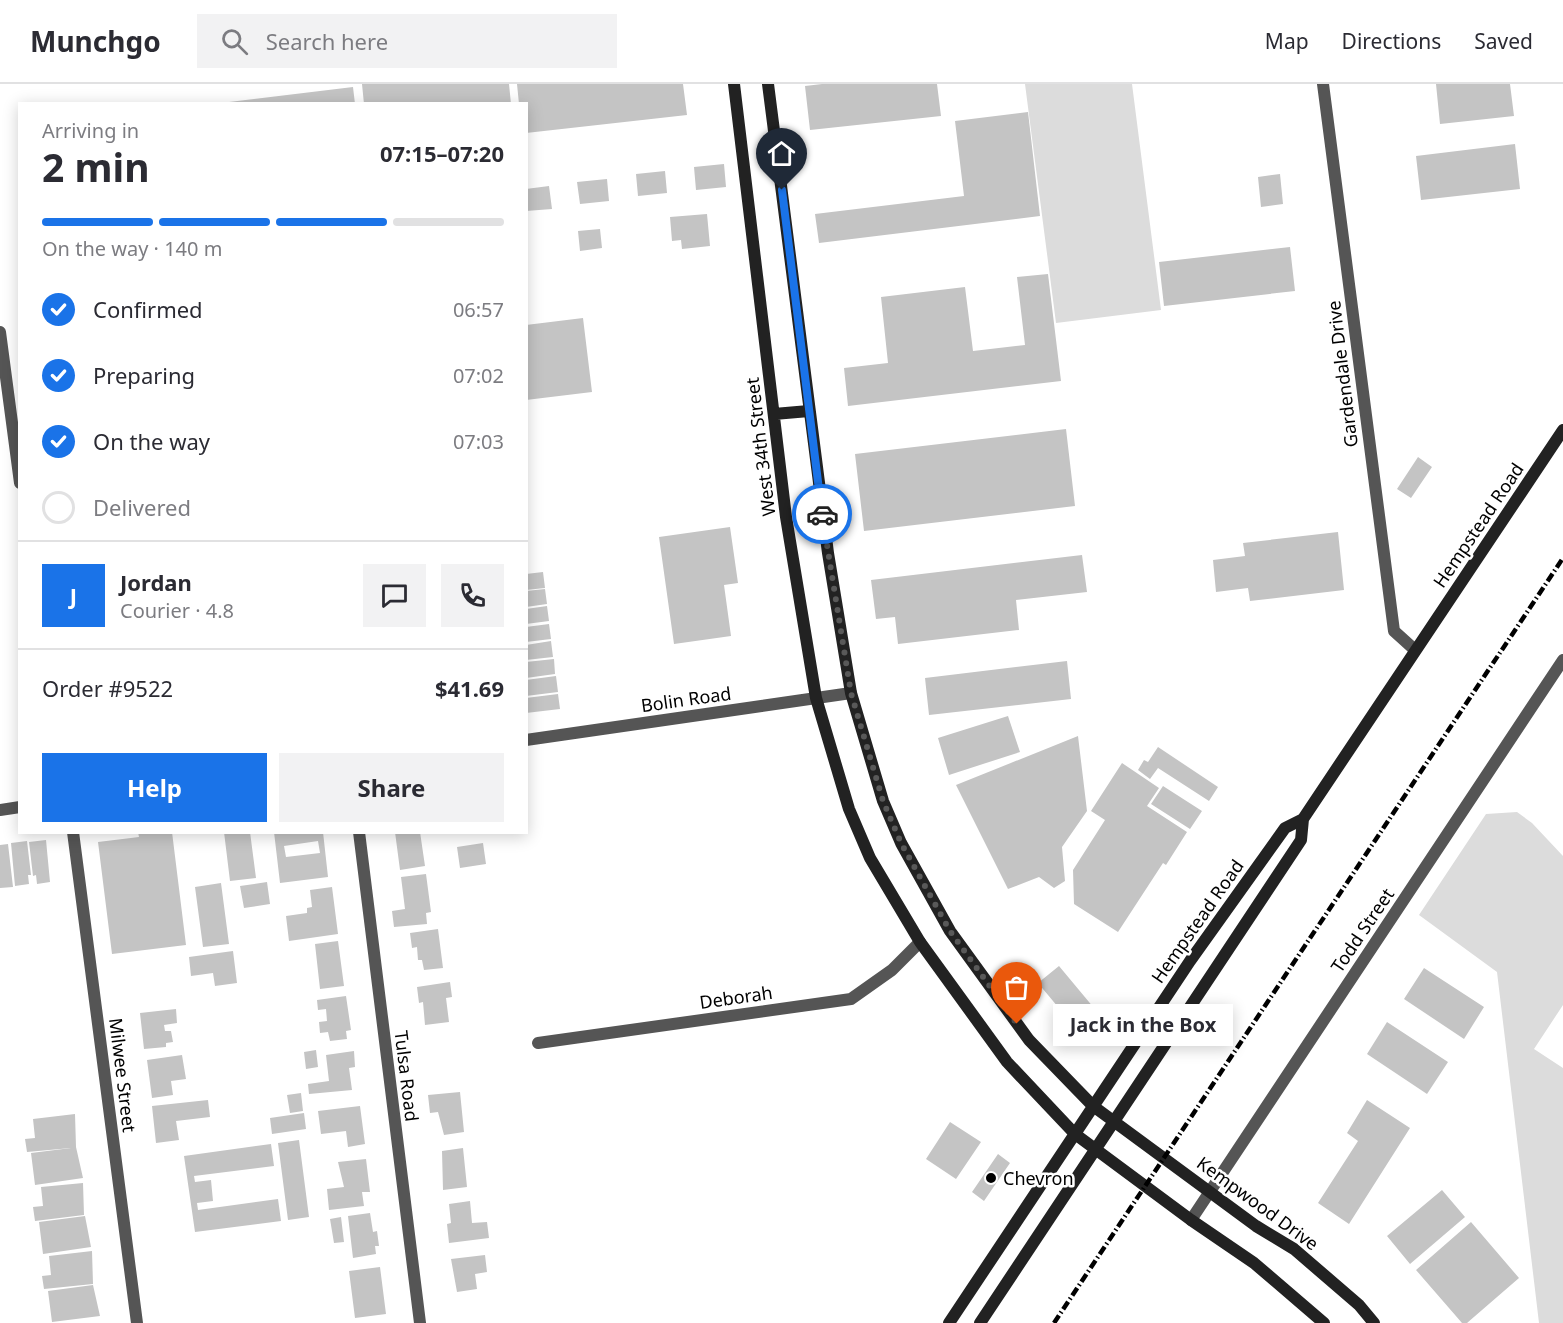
<!DOCTYPE html>
<html lang="en">
<head>
<meta charset="utf-8">
<style>
  body { margin:0; font-family:"Noto Sans",sans-serif; background:#f2f2f3; color:#2b2b33; height:100vh; display:flex; flex-direction:column; font-size:22px; white-space:nowrap }
  * { box-sizing:border-box; margin:0 }
  p { font-size:20px; color:#7c7c81 }
  .icon { flex:none; width:33px; height:33px; fill:none; stroke:currentColor; stroke-width:2; stroke-linecap:round; stroke-linejoin:round }
  .map { position:relative; flex:1; overflow:hidden }
  .details { position:absolute; left:18px; top:18px; width:510px; height:732px; display:flex; flex-direction:column; background:#fff; border-radius:0px; box-shadow:0 3px 15px #0003 }
  .details>* { flex:none }
  .pin { position:absolute; display:grid; place-items:center; width:51px; height:51px; color:#fff; margin:-62px -26px; border-radius:50% 50% 50% 0; rotate:-45deg; box-shadow:0 0 6px #0007 }
  .pin .icon { rotate:45deg }
  .courier { position:absolute; display:grid; place-items:center; width:60px; height:60px; margin:-30px; border:4px solid #1a73e8; border-radius:50%; background:#fff; color:#222; box-shadow:0 2px 8px #0007 }
  .bubble { position:absolute; height:42px; border-radius:0px; background:#fff; box-shadow:0 3px 15px #0003; font-size:20px; font-weight:700; line-height:42px; text-align:center }
  .overview em { font-style:normal; font-weight:700 }
  .overview div { display:flex; flex-direction:column-reverse }
  .overview { display:flex; align-items:center; justify-content:space-between; height:102px; padding:0 24px }
  h1 { font-size:39px; font-weight:700; line-height:45px }
  .bar { display:grid; grid-template-columns:repeat(4,1fr); gap:9px 6px; align-content:center; height:72px; padding:0 24px }
  .bar i { height:8px; border-radius:4px; background:#e1e1e2 }
  .bar .current { background:#1a73e8 }
  .bar p { grid-column:span 4 }
  .line { display:flex; align-items:center; gap:15px; padding:0 24px; border-top:2px solid #e1e1e2 }
  .line div { flex:1 }
  .round { display:grid; place-items:center; flex:none; width:63px; height:63px; border-radius:0px; background:#f2f2f3 }
  ol { padding:0 24px; list-style:none }
  li { display:flex; align-items:center; gap:18px; height:66px }
  li p { margin-inline-start:auto }
  li .icon { padding:6px; border-radius:50%; background:#1a73e8; color:#fff; stroke-width:4 }
  li:last-child { color:#7c7c81 }
  li i { width:33px; height:33px; border:3px solid #e1e1e2; border-radius:50% }
  .action { display:flex; gap:12px; margin-top:auto; padding:12px 24px }
  .action a { flex:1; height:69px; border-radius:0px; background:#1a73e8; color:#fff; font-size:24px; font-weight:700; line-height:69px; text-align:center }
  .action a+a { background:#f2f2f3; color:#2b2b33 }
  header { display:flex; align-items:center; gap:36px; box-sizing:border-box; height:84px; padding:0 30px; background:#fff; border-bottom:2px solid #e1e1e2 }
  header strong { font-size:28px }
  nav { display:flex; gap:33px; margin-inline-start:auto; font-size:21px }
  .search { width:420px; height:54px; background:#f2f2f3; display:flex; align-items:center; gap:15px; box-sizing:border-box; padding:0 21px; border-radius:0px; color:#7c7c81; font-size:22px }
  .map>svg:first-child { display:block }
  .green { fill:#dcdcdc }
  .building { fill:#c4c4c4; fill-rule:evenodd }
  .lines { fill:none; stroke-linecap:round; stroke-linejoin:round }
  .minor { stroke:#555; stroke-width:12 }
  .tertiary { stroke:#555; stroke-width:12 }
  .secondary { stroke:#222; stroke-width:12 }
  .rail { stroke:#000; stroke-width:4.5; stroke-dasharray:9 3 1.5 3; stroke-linecap:butt }
  .done { stroke:#595959; stroke-width:6; stroke-dasharray:0 10.8 }
  .route { stroke:#1a73e8; stroke-width:8 }
  .poi-dot { fill:#000; stroke:#fff; stroke-width:2 }
  .labels { text-anchor:middle; dominant-baseline:central; stroke-width:5; stroke-linejoin:round; paint-order:stroke }
  .street-label { font-size:18px; fill:#000; stroke:#fff }
  .poi-label { font-size:18px; fill:#000; stroke:#fff; text-anchor:start }
</style>
</head>
<body>
<header>
<strong>Munchgo</strong>
<div class="search"><svg class="icon" aria-label="search" viewBox="0 0 24 24"><circle cx="10" cy="10" r="6"/><path d="M15 15l6 6"/></svg>Search here</div>
<nav><a>Map</a><a>Directions</a><a>Saved</a></nav>
</header>
<div class="map">
<svg width="1563" height="1239" viewBox="0 0 1563 1239">
  <rect width="100%" height="100%" fill="#fff"/>
  <path class="green" d="M 1025,0 L 1132,0 L 1161,226 L 1056,239 Z
    M 1517,728 L 1532,739 L 1563,772 L 1563,921 L 1534,965 L 1563,984 L 1563,1239 L 1539,1239 L 1497,888 L 1419,831 L 1486,730 Z"/>
  <path class="building" d="M 362,0 L 509,0 L 511,20 L 364,20 Z
    M 517,0 L 683,0 L 687,31 L 526,49 L 526,20 L 519,20 Z
    M 822,0 L 937,0 L 941,32 L 810,46 L 805,2 Z
    M 1436,0 L 1510,0 L 1514,32 L 1440,40 Z
    M 353,3 L 355,20 L 229,20 L 229,18 Z
    M 1028,28 L 1040,132 L 819,159 L 815,130 L 964,112 L 955,37 Z
    M 1515,60 L 1520,105 L 1421,116 L 1416,72 Z
    M 724,80 L 726,103 L 696,106 L 694,83 Z
    M 665,87 L 667,109 L 638,112 L 636,90 Z
    M 1280,90 L 1283,120 L 1261,123 L 1258,93 Z
    M 607,95 L 609,117 L 580,120 L 577,98 Z
    M 549,102 L 552,125 L 526,127 L 526,105 Z
    M 707,130 L 710,162 L 682,165 L 681,156 L 672,157 L 670,133 Z
    M 600,145 L 602,164 L 580,167 L 578,147 Z
    M 1290,163 L 1295,207 L 1164,222 L 1159,178 Z
    M 1048,190 L 1061,297 L 848,322 L 844,284 L 888,279 L 881,213 L 965,203 L 973,267 L 1025,261 L 1017,193 Z
    M 583,234 L 592,308 L 526,316 L 526,241 Z
    M 1066,345 L 1075,422 L 864,447 L 855,370 Z
    M 1418,373 L 1432,383 L 1411,414 L 1397,405 Z
    M 730,443 L 738,499 L 724,501 L 731,552 L 674,560 L 659,453 Z
    M 1338,448 L 1344,506 L 1250,517 L 1248,504 L 1216,508 L 1213,476 L 1245,472 L 1243,459 Z
    M 1082,471 L 1087,508 L 1016,516 L 1019,546 L 898,560 L 895,533 L 876,535 L 871,496 Z
    M 543,488 L 545,504 L 526,506 L 526,490 Z
    M 545,505 L 547,520 L 526,523 L 526,507 Z
    M 547,522 L 549,537 L 526,540 L 526,525 Z
    M 549,540 L 551,555 L 526,558 L 526,543 Z
    M 551,557 L 553,573 L 526,576 L 526,561 Z
    M 554,575 L 555,590 L 526,594 L 526,578 Z
    M 1067,577 L 1071,615 L 929,631 L 925,594 Z
    M 556,592 L 558,608 L 526,612 L 526,596 Z
    M 558,610 L 560,625 L 526,629 L 526,614 Z
    M 1008,632 L 1020,668 L 949,691 L 938,654 Z
    M 1078,652 L 1087,727 L 1062,763 L 1065,797 L 1054,804 L 1039,793 L 1008,805 L 956,701 Z
    M 1158,663 L 1218,703 L 1209,717 L 1158,684 L 1150,695 L 1138,686 L 1144,676 L 1148,678 Z
    M 1122,679 L 1159,704 L 1147,722 L 1187,748 L 1166,781 L 1163,779 L 1118,848 L 1074,820 L 1073,786 L 1105,736 L 1091,727 Z
    M 1163,702 L 1202,727 L 1190,745 L 1151,720 Z
    M 138,748 L 172,748 L 186,861 L 112,870 L 98,758 L 139,753 Z
    M 224,748 L 250,748 L 256,794 L 230,797 Z
    M 274,748 L 323,748 L 328,793 L 280,799 ZM 318,757 L 320,769 L 286,773 L 284,762 Z
    M 395,748 L 420,748 L 425,782 L 400,786 Z
    M 46,756 L 50,798 L 37,800 L 36,791 L 33,792 L 29,758 Z
    M 27,757 L 31,791 L 28,791 L 29,800 L 15,802 L 11,759 Z
    M 483,759 L 486,780 L 460,784 L 457,763 Z
    M 8,760 L 13,803 L 0,804 L 0,761 Z
    M 426,790 L 431,828 L 426,829 L 427,840 L 394,843 L 392,827 L 405,825 L 401,793 Z
    M 267,798 L 270,820 L 244,824 L 240,802 Z
    M 221,799 L 229,860 L 203,863 L 195,803 Z
    M 332,803 L 338,850 L 289,857 L 286,832 L 307,829 L 307,824 L 312,823 L 310,806 Z
    M 438,845 L 443,884 L 424,886 L 422,876 L 418,876 L 417,863 L 412,864 L 410,849 Z
    M 338,857 L 344,902 L 320,905 L 315,860 Z
    M 233,867 L 237,899 L 215,902 L 213,889 L 191,892 L 189,873 Z
    M 1059,882 L 1094,924 L 1073,941 L 1038,899 Z
    M 1424,884 L 1484,923 L 1464,955 L 1404,915 Z
    M 450,898 L 452,913 L 446,914 L 449,938 L 425,941 L 423,918 L 419,919 L 417,903 Z
    M 346,912 L 351,946 L 346,947 L 347,955 L 330,957 L 328,948 L 320,949 L 319,938 L 327,937 L 326,925 L 318,926 L 317,916 Z
    M 176,925 L 177,939 L 164,941 L 165,947 L 171,947 L 173,958 L 166,959 L 166,963 L 144,965 L 140,929 Z
    M 1387,938 L 1448,978 L 1427,1010 L 1367,970 Z
    M 316,966 L 318,983 L 306,985 L 304,968 Z
    M 354,967 L 355,983 L 349,984 L 352,1006 L 309,1010 L 308,1000 L 329,997 L 326,971 Z
    M 182,971 L 186,995 L 171,997 L 173,1011 L 152,1014 L 147,976 Z
    M 460,1008 L 464,1048 L 444,1051 L 438,1028 L 430,1029 L 428,1011 Z
    M 301,1009 L 303,1027 L 290,1029 L 287,1011 Z
    M 208,1016 L 210,1033 L 176,1037 L 179,1056 L 156,1059 L 152,1022 Z
    M 1367,1016 L 1410,1044 L 1349,1140 L 1318,1119 L 1358,1057 L 1347,1049 Z
    M 360,1022 L 365,1060 L 348,1063 L 346,1047 L 321,1050 L 318,1027 Z
    M 304,1029 L 306,1045 L 272,1050 L 270,1034 Z
    M 75,1030 L 76,1063 L 83,1094 L 35,1101 L 31,1069 L 71,1064 L 27,1068 L 25,1055 L 35,1054 L 33,1035 Z
    M 950,1038 L 981,1058 L 956,1095 L 926,1075 Z
    M 299,1056 L 309,1133 L 288,1136 L 278,1059 Z
    M 271,1060 L 274,1082 L 194,1092 L 195,1098 L 211,1096 L 213,1117 L 197,1119 L 198,1126 L 278,1115 L 281,1137 L 195,1148 L 184,1072 Z
    M 463,1064 L 467,1103 L 443,1106 L 442,1067 Z
    M 998,1070 L 1010,1079 L 984,1117 L 972,1108 Z
    M 366,1075 L 370,1108 L 362,1108 L 364,1122 L 329,1126 L 327,1105 L 344,1103 L 338,1078 Z
    M 83,1099 L 84,1131 L 35,1137 L 33,1123 L 43,1122 L 41,1103 Z
    M 1442,1106 L 1465,1133 L 1410,1180 L 1387,1152 Z
    M 470,1117 L 472,1139 L 487,1138 L 489,1154 L 449,1159 L 447,1140 L 451,1139 L 449,1120 Z
    M 370,1129 L 373,1148 L 377,1147 L 379,1162 L 375,1162 L 376,1170 L 353,1174 L 348,1132 Z
    M 85,1132 L 91,1163 L 43,1170 L 39,1138 Z
    M 341,1133 L 344,1158 L 334,1159 L 330,1135 Z
    M 1471,1138 L 1519,1194 L 1467,1239 L 1462,1239 L 1416,1186 Z
    M 92,1167 L 93,1200 L 44,1205 L 42,1192 L 51,1191 L 49,1172 Z
    M 485,1171 L 487,1188 L 475,1190 L 477,1205 L 457,1208 L 451,1175 Z
    M 380,1183 L 386,1230 L 355,1234 L 349,1187 Z
    M 93,1201 L 100,1232 L 52,1238 L 48,1207 Z"/>
  <g class="lines">
    <path class="minor" d="M 1323,0 L 1394,547 L 1415,566
      M 0,248 L 20,399
      M 526,656 L 851,609
      M 0,726 L 20,723
      M 73,748 L 137,1239
      M 359,748 L 420,1239
      M 538,959 L 851,915 L 892,886 L 920,858"/>
    <path class="tertiary" d="M 1191,1136 L 1563,576"/>
    <path class="secondary" d="M 734,0 L 786,433 L 816,614 L 849,725 L 870,774 L 920,858 L 1007,978 L 1075,1050 L 1191,1136 L 1254,1179 L 1324,1239
      M 768,0 L 828,469 L 851,609 L 883,717 L 901,759 L 950,847 L 1029,956 L 1093,1022 L 1256,1142 L 1294,1165 L 1359,1221 L 1374,1239
      M 774,330 L 809,327
      M 949,1239 L 1190,877 L 1285,744 L 1303,735
      M 980,1239 L 1301,756 L 1303,735 L 1563,346"/>
    <path class="rail" d="M 1054,1239 L 1563,474"/>
  </g>
  <g class="lines">
    <path class="done" d="M 822,430 L 851,609 L 883,717 L 901,759 L 950,847 L 1017,940"/>
    <path class="route" d="M 782,106 L 822,430"/>
  </g>
  <circle class="poi-dot" cx="991" cy="1094" r="6"/>
  <g class="labels">
    <g class="street-label">
      <text transform="translate(1342 290) rotate(-97)">Gardendale Drive</text>
      <text transform="translate(760 363) rotate(-97)">West 34th Street</text>
      <text transform="translate(1478 441) rotate(-56)">Hempstead Road</text>
      <text transform="translate(686 615) rotate(-8)">Bolin Road</text>
      <text transform="translate(1197 837) rotate(-55)">Hempstead Road</text>
      <text transform="translate(1362 846) rotate(-56)">Todd Street</text>
      <text transform="translate(736 913) rotate(-8)">Deborah</text>
      <text transform="translate(123 991) rotate(83)">Milwee Street</text>
      <text transform="translate(407 992) rotate(83)">Tulsa Road</text>
      <text transform="translate(1258 1119) rotate(36)">Kempwood Drive</text>
    </g>
    <g class="poi-label">
      <text x="1003" y="1094">Chevron</text>
    </g>
  </g>
</svg>
<div class="pin" style="left:1017px;top:940px;background:#ea580c"><svg class="icon" aria-label="bag" viewBox="0 0 24 24"><path d="M5 8h14l-1 12H6zM9 8a3 3 0 0 1 6 0"/></svg></div>
<div class="pin" style="left:782px;top:106px;background:#1f2937"><svg class="icon" aria-label="home" viewBox="0 0 24 24"><path d="M3 11l9-7 9 7M6 9v11h12V9"/></svg></div>
<div class="courier" style="left:822px;top:430px"><svg class="icon" aria-label="car" viewBox="0 0 24 24"><path d="M5 17H2v-5l4-1 3-4h7l3 4 3 1v5h-3M9 17h6M6 11h13"/><circle cx="7" cy="17" r="2"/><circle cx="17" cy="17" r="2"/></svg></div>
<div class="bubble" style="left:1053px;top:920px;width:180px">Jack in the Box</div>
<section class="details">
<div class="overview"><div><h1>2 min</h1><p>Arriving in</p></div><em>07:15–07:20</em></div>
<div class="bar"><i class="current"></i><i class="current"></i><i class="current"></i><i></i><p>On the way · 140 m</p></div>
<ol>
<li><svg class="icon" aria-label="check" viewBox="0 0 24 24"><path d="M5 12l5 5 9-10"/></svg>Confirmed<p>06:57</p></li>
<li><svg class="icon" aria-label="check" viewBox="0 0 24 24"><path d="M5 12l5 5 9-10"/></svg>Preparing<p>07:02</p></li>
<li><svg class="icon" aria-label="check" viewBox="0 0 24 24"><path d="M5 12l5 5 9-10"/></svg>On the way<p>07:03</p></li>
<li><i></i>Delivered</li>
</ol>
<div class="line" style="height:108px"><b class="round" style="background:#1a73e8;color:#fff">J</b><div><b>Jordan</b><p>Courier · 4.8</p></div><a class="round"><svg class="icon" aria-label="chat" viewBox="0 0 24 24"><path d="M4 5h16v11H9l-5 4z"/></svg></a><a class="round"><svg class="icon" aria-label="phone" viewBox="0 0 24 24"><path d="M5 4h4l2 5-3 2q2 4 5 5l2-3 5 2v4C11 20 4 13 5 4z"/></svg></a></div>
<div class="line" style="height:78px"><div>Order #9522</div><b>$41.69</b></div>
<div class="action"><a>Help</a><a>Share</a></div>
</section>
</div>
</body>
</html>
